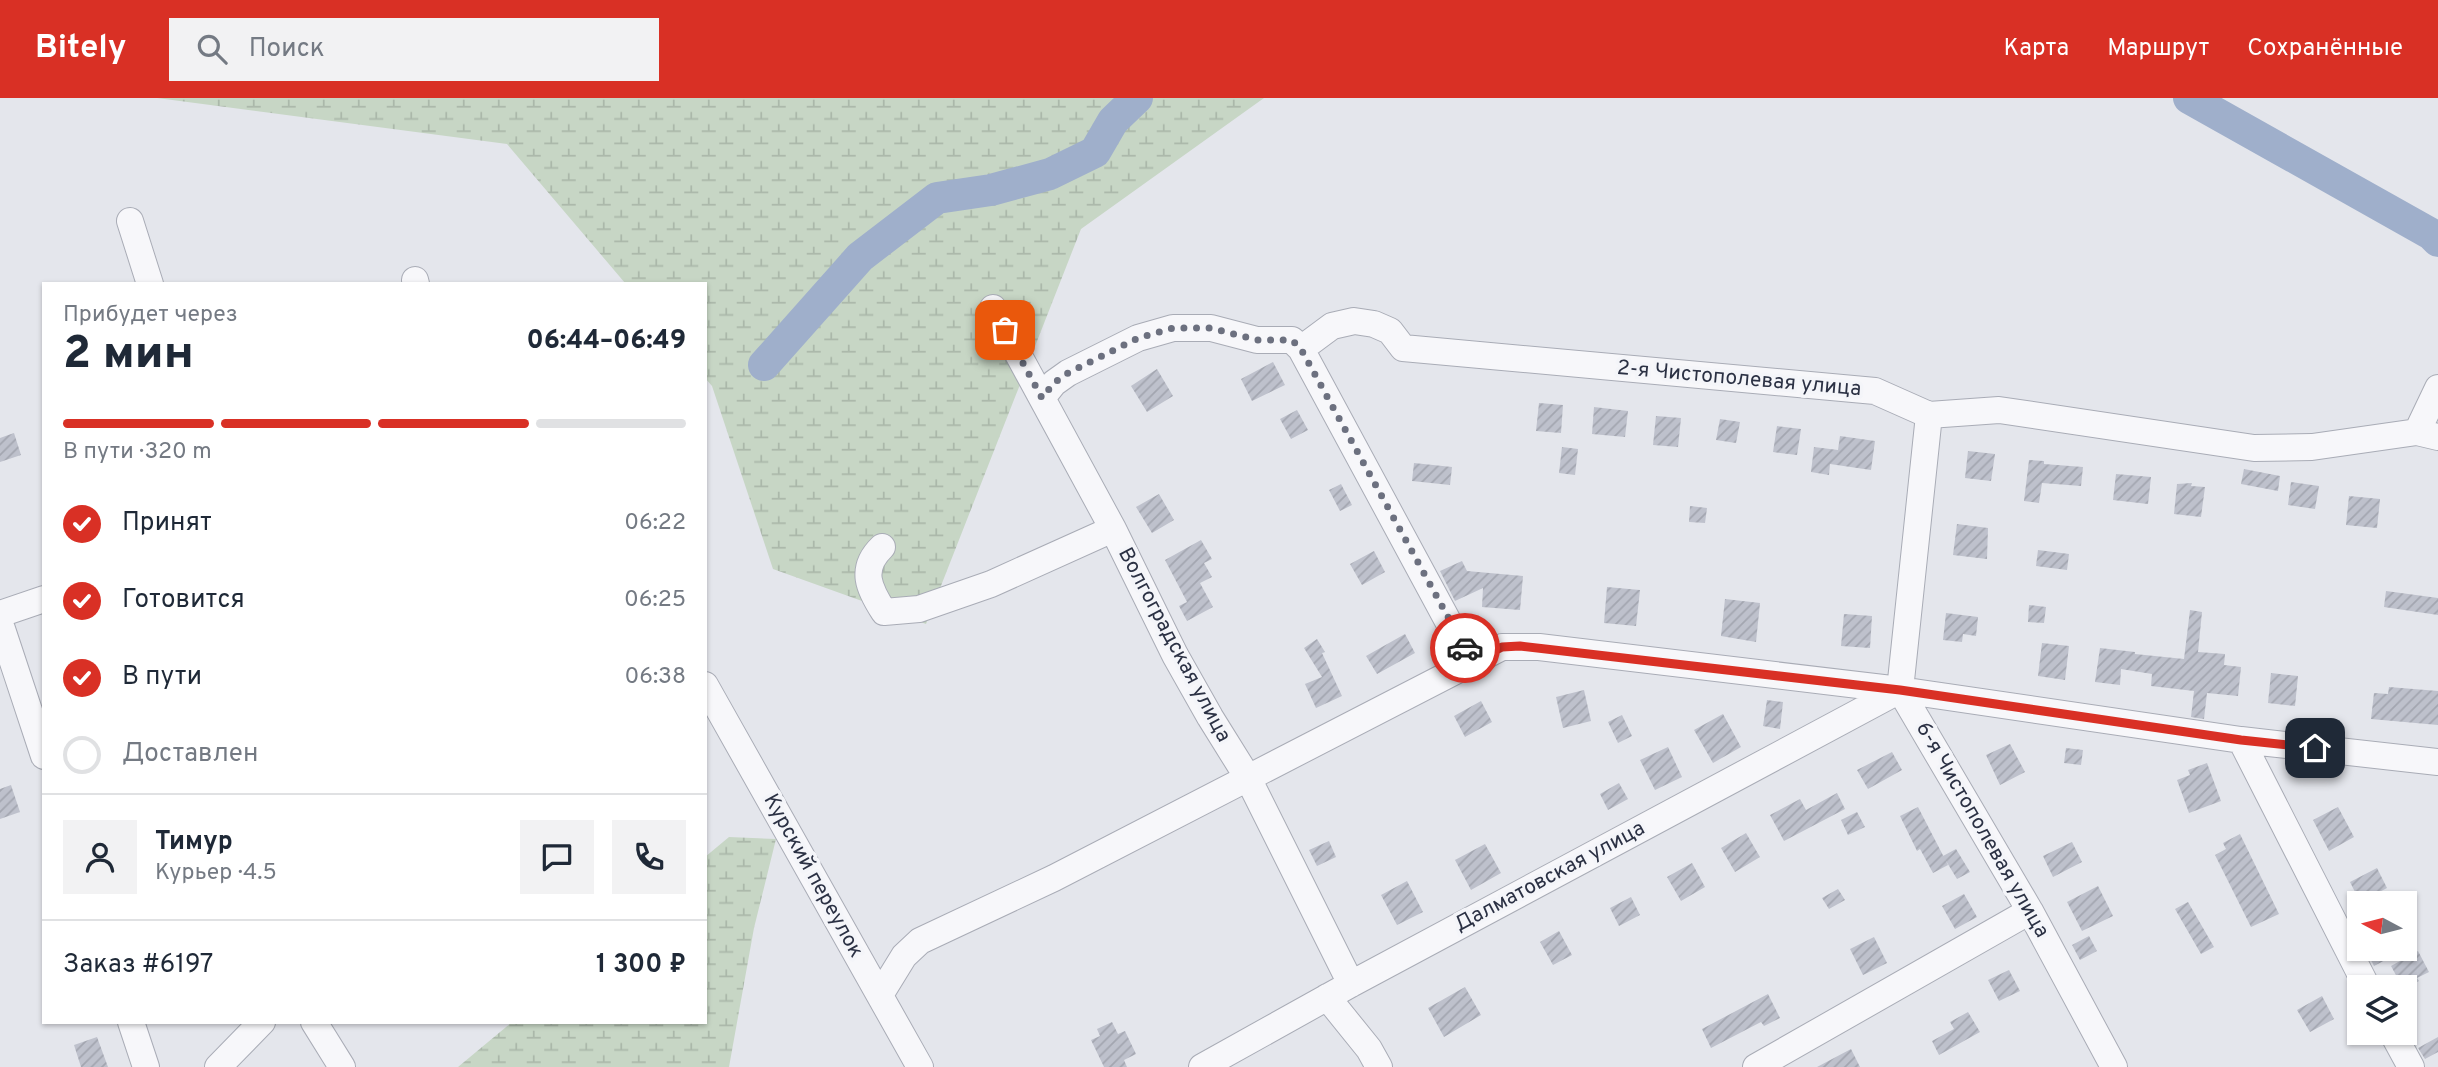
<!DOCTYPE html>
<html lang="ru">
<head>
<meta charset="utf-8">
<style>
  body { margin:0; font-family:Overpass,sans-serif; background:#f2f2f3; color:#1f2937; height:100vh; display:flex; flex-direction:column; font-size:26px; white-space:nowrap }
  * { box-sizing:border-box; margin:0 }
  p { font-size:23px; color:#747a83 }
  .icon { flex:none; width:38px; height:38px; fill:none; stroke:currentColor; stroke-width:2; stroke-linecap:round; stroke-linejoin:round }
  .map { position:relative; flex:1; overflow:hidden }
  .side { position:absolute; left:42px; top:184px; width:665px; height:742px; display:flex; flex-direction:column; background:#fff; border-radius:0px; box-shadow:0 2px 5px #0004 }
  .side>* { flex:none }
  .needle { width:46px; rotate:277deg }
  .controls { position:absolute; left:2347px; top:793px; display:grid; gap:14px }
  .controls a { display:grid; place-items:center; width:70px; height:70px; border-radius:0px; background:#fff; box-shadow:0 2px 5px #0004; font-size:35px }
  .pin { position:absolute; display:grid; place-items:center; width:60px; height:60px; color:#fff; margin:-30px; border-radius:14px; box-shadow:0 4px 10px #0006 }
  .courier { position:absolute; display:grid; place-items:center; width:70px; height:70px; margin:-35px; border:5px solid #d93025; border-radius:50%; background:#fff; color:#222; box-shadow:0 2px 9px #0007 }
  .overview em { font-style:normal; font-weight:800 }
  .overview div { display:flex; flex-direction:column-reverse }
  .overview { display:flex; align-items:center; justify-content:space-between; height:119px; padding:0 21px }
  h1 { font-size:46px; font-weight:800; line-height:52px }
  .bar { display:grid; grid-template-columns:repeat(4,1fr); gap:10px 7px; align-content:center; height:84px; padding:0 21px }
  .bar i { height:9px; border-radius:5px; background:#e0e1e3 }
  .bar .on { background:#d93025 }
  .bar p { grid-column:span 4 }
  .line { display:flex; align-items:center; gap:18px; padding:0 21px; border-top:2px solid #e0e1e3 }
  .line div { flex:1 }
  .round { display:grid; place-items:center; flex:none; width:74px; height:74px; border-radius:0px; background:#f2f2f3 }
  ol { padding:0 21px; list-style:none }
  li { display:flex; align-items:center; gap:21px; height:77px }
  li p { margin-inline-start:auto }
  li .icon { padding:7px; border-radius:50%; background:#d93025; color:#fff; stroke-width:4 }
  li:last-child { color:#747a83 }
  li i { width:38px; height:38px; border:4px solid #e0e1e3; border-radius:50% }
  header { display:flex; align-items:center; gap:42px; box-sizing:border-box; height:98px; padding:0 35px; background:#d93025; color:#fff }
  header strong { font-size:33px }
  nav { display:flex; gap:38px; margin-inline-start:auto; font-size:24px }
  .search { width:490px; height:63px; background:#f2f2f3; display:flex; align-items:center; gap:18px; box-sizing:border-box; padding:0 24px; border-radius:0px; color:#747a83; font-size:26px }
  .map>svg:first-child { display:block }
  .wetland { fill:url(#wetland-marsh) }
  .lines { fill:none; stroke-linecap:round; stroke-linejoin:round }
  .river { stroke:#9fafcb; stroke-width:32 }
  .building { fill:url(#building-hatch) }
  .minor-casing { stroke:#a9acb6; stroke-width:28 }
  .minor { stroke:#f7f7fa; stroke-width:26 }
  .done { stroke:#6c707f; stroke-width:7; stroke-dasharray:0 12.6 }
  .route { stroke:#d93025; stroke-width:9 }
  .labels { text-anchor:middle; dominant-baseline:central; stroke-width:7; stroke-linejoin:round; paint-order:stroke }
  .street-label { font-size:21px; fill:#2b3144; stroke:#f4f5f9 }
</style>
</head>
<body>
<header>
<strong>Bitely</strong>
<div class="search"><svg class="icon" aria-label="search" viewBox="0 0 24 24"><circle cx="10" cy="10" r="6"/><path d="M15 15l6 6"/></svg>Поиск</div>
<nav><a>Карта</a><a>Маршрут</a><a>Сохранённые</a></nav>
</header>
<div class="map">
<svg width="2438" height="969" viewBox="0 0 2438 969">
  <defs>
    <pattern id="wetland-marsh" width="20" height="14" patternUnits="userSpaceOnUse" patternTransform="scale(1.75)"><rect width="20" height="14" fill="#c7d6c5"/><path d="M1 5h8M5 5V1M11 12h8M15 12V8" fill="none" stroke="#abb8aa"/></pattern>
    <pattern id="building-hatch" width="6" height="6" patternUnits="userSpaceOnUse" patternTransform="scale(1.75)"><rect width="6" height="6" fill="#bec1cc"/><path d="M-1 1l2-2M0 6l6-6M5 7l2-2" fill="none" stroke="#a3a6b0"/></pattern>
  </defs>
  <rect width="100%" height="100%" fill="#e4e6ec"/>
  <path class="wetland" d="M 157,0 L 1264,0 L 1081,131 L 926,526 L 773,471 L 712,288 L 705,280 L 705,186 L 625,185 L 507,46 Z
    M 729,739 L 776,741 L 754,830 L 729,969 L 458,969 L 512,924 L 705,924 L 705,759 Z"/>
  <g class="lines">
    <path class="river" d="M 2189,0 L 2431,136 L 2438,143
      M 764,267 L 860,159 L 937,100 L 991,92 L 1050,76 L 1095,54 L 1113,23 L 1137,0"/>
  </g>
  <path class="building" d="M 1273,264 L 1285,287 L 1252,303 L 1241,281 Z
    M 1157,271 L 1173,298 L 1147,314 L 1131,288 Z
    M 1539,305 L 1563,307 L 1561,335 L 1536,333 Z
    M 1594,309 L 1628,313 L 1625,339 L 1592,336 Z
    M 1297,312 L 1308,332 L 1291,341 L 1280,321 Z
    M 1656,318 L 1681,320 L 1678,349 L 1653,347 Z
    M 1720,321 L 1740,324 L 1736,345 L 1716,342 Z
    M 1777,328 L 1801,331 L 1797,357 L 1773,354 Z
    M 14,335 L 21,357 L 0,364 L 0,340 Z
    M 1840,338 L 1875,343 L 1871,372 L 1830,366 L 1829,377 L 1811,374 L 1814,349 L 1838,352 Z
    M 1562,349 L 1578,351 L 1575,377 L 1559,375 Z
    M 1968,353 L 1995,356 L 1991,383 L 1965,380 Z
    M 2029,362 L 2044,363 L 2044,366 L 2083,369 L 2081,388 L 2042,385 L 2039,405 L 2024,403 Z
    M 1414,365 L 1452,369 L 1450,387 L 1412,383 Z
    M 2244,371 L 2280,378 L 2278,393 L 2241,386 Z
    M 2116,376 L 2151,379 L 2148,406 L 2113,402 Z
    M 2291,384 L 2319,388 L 2315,411 L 2288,407 Z
    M 2192,385 L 2191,388 L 2205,389 L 2201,419 L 2174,416 L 2177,386 Z
    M 1341,386 L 1352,407 L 1340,413 L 1329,392 Z
    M 1159,396 L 1174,422 L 1152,435 L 1136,409 Z
    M 2349,398 L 2380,401 L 2377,430 L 2346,427 Z
    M 1690,408 L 1707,410 L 1705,425 L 1689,424 Z
    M 1957,426 L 1988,430 L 1987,461 L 1953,457 Z
    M 1201,442 L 1212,461 L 1204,465 L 1212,479 L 1200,485 L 1213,509 L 1187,523 L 1179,508 L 1187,504 L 1165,462 Z
    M 2038,452 L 2069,456 L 2067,472 L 2036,468 Z
    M 1374,453 L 1385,474 L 1362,487 L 1350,466 Z
    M 1462,463 L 1467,473 L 1523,478 L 1520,512 L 1482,509 L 1483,490 L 1455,503 L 1440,473 Z
    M 1607,489 L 1640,492 L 1636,528 L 1604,525 Z
    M 2386,493 L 2438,500 L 2438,517 L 2384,509 Z
    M 1725,501 L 1760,505 L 1756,544 L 1721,538 Z
    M 2029,507 L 2046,509 L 2044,525 L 2028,524 Z
    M 2190,512 L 2202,514 L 2198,554 L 2225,556 L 2224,567 L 2241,569 L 2238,598 L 2207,595 L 2204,621 L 2191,619 L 2194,593 L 2151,588 L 2152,576 L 2121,571 L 2120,587 L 2095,584 L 2100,550 L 2135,554 L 2135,556 L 2184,561 Z
    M 1946,515 L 1978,519 L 1976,538 L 1963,536 L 1962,544 L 1943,542 Z
    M 1844,516 L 1872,518 L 1870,550 L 1841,548 Z
    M 1405,536 L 1415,555 L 1377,576 L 1366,558 Z
    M 1317,541 L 1325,554 L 1322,555 L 1342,598 L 1316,610 L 1305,586 L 1322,579 L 1304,550 Z
    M 2042,545 L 2069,548 L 2065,582 L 2038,578 Z
    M 2271,575 L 2298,578 L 2295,608 L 2268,605 Z
    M 2389,589 L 2438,593 L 2438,627 L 2371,621 L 2374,595 L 2388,596 Z
    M 1584,592 L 1591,623 L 1563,630 L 1556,599 Z
    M 1767,602 L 1783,604 L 1780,631 L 1763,628 Z
    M 1481,603 L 1492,624 L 1465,639 L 1454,618 Z
    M 1723,616 L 1741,649 L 1713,665 L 1694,632 Z
    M 1622,617 L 1632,638 L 1618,645 L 1608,624 Z
    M 2010,646 L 2025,674 L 2000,687 L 1986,657 Z
    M 1668,649 L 1682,679 L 1655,692 L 1640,662 Z
    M 2066,650 L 2083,652 L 2081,667 L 2064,665 Z
    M 1892,654 L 1902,672 L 1868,691 L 1857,672 Z
    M 2207,665 L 2221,703 L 2189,715 L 2177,682 L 2190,677 L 2188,672 Z
    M 1619,685 L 1628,701 L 1608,712 L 1600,696 Z
    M 11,687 L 20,714 L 0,721 L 0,691 Z
    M 1837,695 L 1845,711 L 1784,743 L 1770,717 L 1800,701 L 1806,712 Z
    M 1918,709 L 1948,767 L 1933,775 L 1920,751 L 1917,753 L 1900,718 Z
    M 2338,709 L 2354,739 L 2329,753 L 2313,722 Z
    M 1857,714 L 1865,729 L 1848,737 L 1841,722 Z
    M 1746,735 L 1760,759 L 1735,774 L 1721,750 Z
    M 2240,736 L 2279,816 L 2251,829 L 2215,757 L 2226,751 L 2223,745 Z
    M 1329,743 L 1336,759 L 1317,768 L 1309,752 Z
    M 2072,744 L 2082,764 L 2053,779 L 2043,758 Z
    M 1485,746 L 1501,775 L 1471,792 L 1455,762 Z
    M 1956,751 L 1970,774 L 1957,781 L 1943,758 Z
    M 1692,765 L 1705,789 L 1681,803 L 1667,779 Z
    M 2377,770 L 2387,790 L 2360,804 L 2350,784 Z
    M 1407,783 L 1423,814 L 1397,827 L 1381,797 Z
    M 2098,788 L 2113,818 L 2082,833 L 2067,804 Z
    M 1838,791 L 1845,802 L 1829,811 L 1822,800 Z
    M 1964,796 L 1977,819 L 1955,831 L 1942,808 Z
    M 1631,799 L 1640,817 L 1619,828 L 1610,810 Z
    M 2188,804 L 2214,849 L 2201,856 L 2175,811 Z
    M 1559,833 L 1572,857 L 1553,867 L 1540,844 Z
    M 2089,838 L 2097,853 L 2080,862 L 2072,847 Z
    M 1874,839 L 1887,865 L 1863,877 L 1850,851 Z
    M 2365,850 L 2408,850 L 2374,868 Z
    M 2418,853 L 2429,874 L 2417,880 L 2419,883 L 2404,892 L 2391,868 Z
    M 2009,872 L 2020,893 L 1999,903 L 1988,882 Z
    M 1465,889 L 1481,917 L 1444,939 L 1428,910 Z
    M 1768,896 L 1780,920 L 1764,928 L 1761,924 L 1711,950 L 1702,931 Z
    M 2322,898 L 2334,921 L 2310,934 L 2297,912 Z
    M 1968,914 L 1980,934 L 1939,957 L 1932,943 L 1954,931 L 1950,924 Z
    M 1112,924 L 1118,936 L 1125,933 L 1136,956 L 1124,962 L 1127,969 L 1104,969 L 1091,942 L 1100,938 L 1097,931 Z
    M 97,939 L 108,969 L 81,969 L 74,947 Z
    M 2438,939 L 2438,954 L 2425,961 L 2418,950 Z
    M 1851,951 L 1860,969 L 1817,969 Z"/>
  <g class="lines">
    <defs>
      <path id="minor" d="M 130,123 L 150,186
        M 415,182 L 416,186
        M 993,210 L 1113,431 L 1175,557 L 1210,619 L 1248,680 L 1351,886
        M 1301,251 L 1332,228 L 1354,223 L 1374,226 L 1390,233 L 1403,250 L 1875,293 L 1929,317 L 1999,312 L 2254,350 L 2312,349 L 2417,334 L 2438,339
        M 1042,300 L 1054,285 L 1068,275 L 1138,240 L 1173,230 L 1211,230 L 1257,242 L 1292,242 L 1301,251 L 1456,538 L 1465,551 L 1478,561
        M 1929,317 L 1900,592 L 2030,813 L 2114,969
        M 2417,334 L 2438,290
        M 882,449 C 859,471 869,491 884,514 L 919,511 L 991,486 L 1113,431
        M 0,516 L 44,501
        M 0,525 L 44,658
        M 705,587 L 920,969
        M 2241,642 L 2367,889
        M 880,897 L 904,858 L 920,843 L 1054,780 L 1502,549 L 1539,549 L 1900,592 L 2241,642 L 2438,664
        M 1327,899 L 1369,951 L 1379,969
        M 131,924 L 146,969
        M 314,924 L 342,969
        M 2392,934 L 2411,969
        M 218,969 L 262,924
        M 1202,969 L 1351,886 L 1900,592
        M 1756,969 L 2030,813"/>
    </defs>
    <use href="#minor" class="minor-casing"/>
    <use href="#minor" class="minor"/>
  </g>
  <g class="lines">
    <path class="done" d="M 1005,232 L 1042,300 L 1054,285 L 1068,275 L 1138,240 L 1173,230 L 1211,230 L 1257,242 L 1292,242 L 1301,251 L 1465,550"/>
    <path class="route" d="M 1465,550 L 1478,561 L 1502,549 L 1520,548 L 1900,592 L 2241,642 L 2315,650"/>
  </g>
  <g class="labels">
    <g class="street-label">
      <text transform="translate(1739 281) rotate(5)">2-я Чистополевая улица</text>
      <text transform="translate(1174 547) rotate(62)">Волгоградская улица</text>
      <text transform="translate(1982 732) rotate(60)">6-я Чистополевая улица</text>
      <text transform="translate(813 778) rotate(61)">Курский переулок</text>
      <text transform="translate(1550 779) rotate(-28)">Далматовская улица</text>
    </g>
  </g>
</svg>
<div class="controls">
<a><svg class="needle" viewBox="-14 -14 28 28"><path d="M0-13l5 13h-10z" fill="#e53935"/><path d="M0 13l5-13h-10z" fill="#747a83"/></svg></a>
<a><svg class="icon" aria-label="layers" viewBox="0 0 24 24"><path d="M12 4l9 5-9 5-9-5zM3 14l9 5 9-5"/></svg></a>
</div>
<div class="pin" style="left:1005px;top:232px;background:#ea580c"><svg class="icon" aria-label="bag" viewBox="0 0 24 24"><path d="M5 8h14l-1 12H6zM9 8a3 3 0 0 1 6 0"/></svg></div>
<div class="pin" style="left:2315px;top:650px;background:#1f2937"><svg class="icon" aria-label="home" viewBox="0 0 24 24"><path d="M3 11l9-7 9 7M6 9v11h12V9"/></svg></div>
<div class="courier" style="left:1465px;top:550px"><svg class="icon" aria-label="car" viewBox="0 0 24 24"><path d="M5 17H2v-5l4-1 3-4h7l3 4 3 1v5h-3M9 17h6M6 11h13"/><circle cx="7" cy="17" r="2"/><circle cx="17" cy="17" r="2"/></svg></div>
<section class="side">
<div class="overview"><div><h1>2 мин</h1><p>Прибудет через</p></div><em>06:44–06:49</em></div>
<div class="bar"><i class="on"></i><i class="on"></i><i class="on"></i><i></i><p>В пути · 320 m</p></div>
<ol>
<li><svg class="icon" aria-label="check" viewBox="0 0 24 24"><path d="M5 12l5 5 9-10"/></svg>Принят<p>06:22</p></li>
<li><svg class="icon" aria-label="check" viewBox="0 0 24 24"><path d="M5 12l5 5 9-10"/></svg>Готовится<p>06:25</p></li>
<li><svg class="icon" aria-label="check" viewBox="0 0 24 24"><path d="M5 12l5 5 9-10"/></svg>В пути<p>06:38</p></li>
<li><i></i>Доставлен</li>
</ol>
<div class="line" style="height:126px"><a class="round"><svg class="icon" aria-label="person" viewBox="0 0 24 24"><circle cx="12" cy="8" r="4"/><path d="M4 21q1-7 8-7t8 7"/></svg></a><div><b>Тимур</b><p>Курьер · 4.5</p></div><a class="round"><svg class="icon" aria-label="chat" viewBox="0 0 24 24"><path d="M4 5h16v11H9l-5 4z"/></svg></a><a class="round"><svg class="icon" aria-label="phone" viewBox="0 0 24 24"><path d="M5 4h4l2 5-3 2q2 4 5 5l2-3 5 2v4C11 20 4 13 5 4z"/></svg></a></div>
<div class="line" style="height:91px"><div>Заказ #6197</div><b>1 300 ₽</b></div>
</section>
</div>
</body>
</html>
